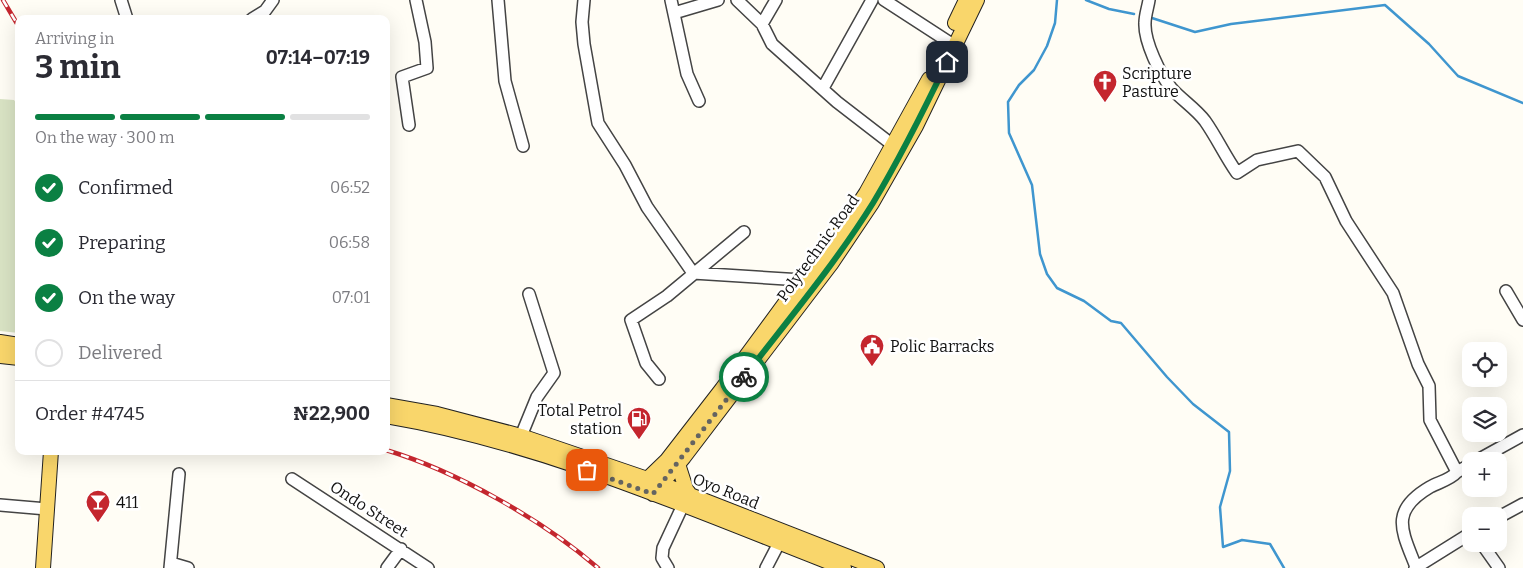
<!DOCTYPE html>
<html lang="en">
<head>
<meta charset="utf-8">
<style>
  body { margin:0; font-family:Bitter,serif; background:#f2f2f3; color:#2b2b33; height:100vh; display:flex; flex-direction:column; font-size:19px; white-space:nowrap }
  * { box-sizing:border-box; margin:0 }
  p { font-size:16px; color:#7c7c81 }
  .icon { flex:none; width:28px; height:28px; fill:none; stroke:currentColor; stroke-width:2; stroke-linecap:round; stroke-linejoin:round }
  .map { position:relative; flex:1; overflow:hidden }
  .drawer { position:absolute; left:15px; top:15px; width:375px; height:440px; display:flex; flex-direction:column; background:#fff; border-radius:10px; box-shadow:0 5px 20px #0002 }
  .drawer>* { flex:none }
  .controls { position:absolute; left:1462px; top:342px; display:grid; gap:10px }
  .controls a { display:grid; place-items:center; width:45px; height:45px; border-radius:10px; background:#fff; box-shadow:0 5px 20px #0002; font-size:25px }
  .pin { position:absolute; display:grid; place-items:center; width:42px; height:42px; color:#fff; margin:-21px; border-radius:10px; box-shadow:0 2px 8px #0006 }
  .courier { position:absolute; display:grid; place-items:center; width:50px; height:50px; margin:-25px; border:4px solid #0b8043; border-radius:50%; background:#fff; color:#222; box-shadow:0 1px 6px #0007 }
  .overview em { font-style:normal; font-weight:700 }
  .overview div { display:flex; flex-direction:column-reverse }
  .overview { display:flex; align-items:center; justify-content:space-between; height:85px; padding:0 20px }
  h1 { font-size:32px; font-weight:700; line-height:38px }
  .bar { display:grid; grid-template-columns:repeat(4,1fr); gap:8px 5px; align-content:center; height:60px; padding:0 20px }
  .bar i { height:6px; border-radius:4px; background:#e1e1e2 }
  .bar .selected { background:#0b8043 }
  .bar p { grid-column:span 4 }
  .line { display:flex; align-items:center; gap:12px; padding:0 20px; border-top:1px solid #e1e1e2 }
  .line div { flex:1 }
  ol { padding:0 20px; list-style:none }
  li { display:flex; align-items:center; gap:15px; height:55px }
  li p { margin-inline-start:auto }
  li .icon { padding:5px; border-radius:50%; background:#0b8043; color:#fff; stroke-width:4 }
  li:last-child { color:#7c7c81 }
  li i { width:28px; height:28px; border:2px solid #e1e1e2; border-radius:50% }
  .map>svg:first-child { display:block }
  .cemetery { fill:#d9e3c4 }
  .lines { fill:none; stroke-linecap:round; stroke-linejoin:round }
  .stream { stroke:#3f96cf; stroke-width:2.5 }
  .minor-casing { stroke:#444; stroke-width:14 }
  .major-casing { stroke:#222; stroke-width:16 }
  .minor { stroke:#fff; stroke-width:11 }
  .major { stroke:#f9d66b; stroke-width:14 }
  .rail-casing { stroke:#c4262e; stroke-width:4.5 }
  .rail { stroke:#fff; stroke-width:2.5; stroke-dasharray:8; stroke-linecap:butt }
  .done { stroke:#646461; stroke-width:5; stroke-dasharray:0 9 }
  .route { stroke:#0b8043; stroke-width:6 }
  .labels { text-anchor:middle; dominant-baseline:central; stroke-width:5; stroke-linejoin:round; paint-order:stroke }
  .poi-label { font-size:16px; fill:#111; stroke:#fff; text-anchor:start }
  .street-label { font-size:16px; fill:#111; stroke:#fff }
</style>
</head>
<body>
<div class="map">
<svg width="1523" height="568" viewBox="0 0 1523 568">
  <rect width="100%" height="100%" fill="#fffdf5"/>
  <path class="cemetery" d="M 0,99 L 14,100 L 19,107 L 19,333 L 0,331 Z"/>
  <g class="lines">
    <path class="stream" d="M 1057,0 L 1055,23 L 1047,46 L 1034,70 L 1019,85 L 1008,102 L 1009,133 L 1032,185 L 1040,254 L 1047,274 L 1057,288 L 1084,301 L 1111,321 L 1121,323 L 1167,377 L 1193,404 L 1229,432 L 1230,471 L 1220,507 L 1223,547 L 1242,540 L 1270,544 L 1284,568
      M 1086,0 L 1109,9 L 1134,14
      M 1152,18 L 1195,32 L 1231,24 L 1385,5 L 1429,44 L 1458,76 L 1523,103"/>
    <defs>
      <path id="minor" d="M 121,0 L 127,19
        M 498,0 L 505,81 L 523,146
        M 584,0 L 582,22 L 584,44 L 598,123 L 625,165 L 647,207 L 693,273 L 802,280
        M 671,0 L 687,74 L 699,101
        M 737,0 L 762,24 L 772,44 L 837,102 L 894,146
        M 884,0 L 955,46
        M 1149,0 C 1148,7 1145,15 1145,23 C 1144,41 1160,75 1172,89 C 1182,100 1196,109 1205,121 C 1217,138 1225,156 1237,173 L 1257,160 L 1298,151 L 1325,177 L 1346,221 L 1393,293 L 1418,364 L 1429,386 L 1430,420 L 1457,472 C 1450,480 1439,482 1430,487 C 1389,511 1402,531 1416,567
        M 674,13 L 718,0
        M 252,19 L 265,11 L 273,0
        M 762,24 L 776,0
        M 823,88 L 872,0
        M 409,125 L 402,77 L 427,68 L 425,42 L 416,0
        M 1506,291 L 1523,320
        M 659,379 L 646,363 L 631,320 L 667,296 L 744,232
        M 521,436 L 537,397 L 554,373 L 529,294
        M 1476,461 L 1523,435
        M 1457,472 L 1471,464
        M 292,479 L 428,568
        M 0,505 L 47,509
        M 1499,517 L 1523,504
        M 1482,544 L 1499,568
        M 171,563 L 188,568
        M 170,568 L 179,474
        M 387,568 L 401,549
        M 668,568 L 662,558 L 663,548 L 683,505
        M 766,568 L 779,543
        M 1415,568 L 1471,533"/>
      <path id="major" d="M 955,23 L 966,0
        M 0,342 L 19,345
        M 0,356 L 19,358
        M 386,405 L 437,414 L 521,436 L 662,484 L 877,568
        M 386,416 C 545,443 694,510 844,568
        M 678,464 L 686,489 L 691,496
        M 638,488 L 667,460 L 722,389 L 802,280 L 821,261 L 866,193 L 929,79
        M 653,494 L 684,457 L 831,264 L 872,203 L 916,126 L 977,0
        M 43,568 L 51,451"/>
    </defs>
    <use href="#minor" class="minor-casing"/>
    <use href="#major" class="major-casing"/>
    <use href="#minor" class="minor"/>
    <use href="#major" class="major"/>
    <defs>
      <path id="rail" d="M 3,0 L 19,27
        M 386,450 C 456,471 543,520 598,568"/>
    </defs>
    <use href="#rail" class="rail-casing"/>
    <use href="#rail" class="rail"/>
  </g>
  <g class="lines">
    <path class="done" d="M 587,470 L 653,494 L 744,377"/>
    <path class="route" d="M 744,377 C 788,320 835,264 873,203 C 900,158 924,110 947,62"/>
  </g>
  <defs>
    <symbol id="church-pin" viewBox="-11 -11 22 30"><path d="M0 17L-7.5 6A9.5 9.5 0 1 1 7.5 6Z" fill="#c4262e" stroke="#fff"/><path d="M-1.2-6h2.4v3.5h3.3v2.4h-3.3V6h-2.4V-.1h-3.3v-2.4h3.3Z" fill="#fff"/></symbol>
    <symbol id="civic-pin" viewBox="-11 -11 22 30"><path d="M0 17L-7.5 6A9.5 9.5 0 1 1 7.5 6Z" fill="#c4262e" stroke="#fff"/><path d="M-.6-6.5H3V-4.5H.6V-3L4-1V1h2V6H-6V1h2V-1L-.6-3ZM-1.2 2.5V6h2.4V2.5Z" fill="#fff"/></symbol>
    <symbol id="fuel-pin" viewBox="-11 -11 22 30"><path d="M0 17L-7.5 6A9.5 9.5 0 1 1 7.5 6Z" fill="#c4262e" stroke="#fff"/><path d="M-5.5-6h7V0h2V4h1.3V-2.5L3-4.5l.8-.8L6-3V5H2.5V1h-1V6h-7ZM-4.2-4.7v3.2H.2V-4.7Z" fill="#fff"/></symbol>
    <symbol id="bar-pin" viewBox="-11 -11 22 30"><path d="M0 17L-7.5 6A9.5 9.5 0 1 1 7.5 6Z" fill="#c4262e" stroke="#fff"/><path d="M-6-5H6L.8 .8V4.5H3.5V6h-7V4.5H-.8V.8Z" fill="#fff"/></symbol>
  </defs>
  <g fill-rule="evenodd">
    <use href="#church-pin" x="1091" y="68" width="28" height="38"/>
    <use href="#civic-pin" x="858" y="332" width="28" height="38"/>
    <use href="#fuel-pin" x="625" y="405" width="28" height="38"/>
    <use href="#bar-pin" x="84" y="488" width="28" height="38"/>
  </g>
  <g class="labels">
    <g class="poi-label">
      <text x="1122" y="73">Scripture<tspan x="1122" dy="18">Pasture</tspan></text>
      <text x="890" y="346">Polic Barracks</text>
      <text x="622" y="410" text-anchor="end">Total Petrol<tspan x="622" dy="18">station</tspan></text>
      <text x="116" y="502">411</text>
    </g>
    <g class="street-label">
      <text transform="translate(818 248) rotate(-54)">Polytechnic Road</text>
      <text transform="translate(726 491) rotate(22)">Oyo Road</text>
      <text transform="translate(369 509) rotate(33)">Ondo Street</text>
    </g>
  </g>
</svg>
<div class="controls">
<a><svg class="icon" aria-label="locate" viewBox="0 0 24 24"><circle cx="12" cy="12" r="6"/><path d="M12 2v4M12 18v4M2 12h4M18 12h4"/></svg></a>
<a><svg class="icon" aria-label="layers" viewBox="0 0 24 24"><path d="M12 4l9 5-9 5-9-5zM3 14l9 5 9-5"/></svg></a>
<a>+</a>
<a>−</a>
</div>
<div class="pin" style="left:587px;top:470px;background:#ea580c"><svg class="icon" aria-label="bag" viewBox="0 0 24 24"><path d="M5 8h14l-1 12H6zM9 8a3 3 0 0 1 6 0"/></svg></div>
<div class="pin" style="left:947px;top:62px;background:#1f2937"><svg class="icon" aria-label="home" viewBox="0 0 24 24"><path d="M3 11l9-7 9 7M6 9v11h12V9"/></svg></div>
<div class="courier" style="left:744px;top:377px"><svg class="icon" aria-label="bike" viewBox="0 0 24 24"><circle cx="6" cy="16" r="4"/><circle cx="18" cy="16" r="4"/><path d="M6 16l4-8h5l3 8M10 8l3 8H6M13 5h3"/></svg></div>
<section class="drawer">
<div class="overview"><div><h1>3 min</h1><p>Arriving in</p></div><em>07:14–07:19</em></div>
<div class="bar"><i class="selected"></i><i class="selected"></i><i class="selected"></i><i></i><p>On the way · 300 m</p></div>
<ol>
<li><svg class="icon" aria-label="check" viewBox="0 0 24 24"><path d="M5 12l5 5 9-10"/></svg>Confirmed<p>06:52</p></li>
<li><svg class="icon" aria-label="check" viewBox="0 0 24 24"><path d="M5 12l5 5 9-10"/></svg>Preparing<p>06:58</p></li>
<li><svg class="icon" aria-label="check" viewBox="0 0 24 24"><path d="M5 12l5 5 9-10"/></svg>On the way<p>07:01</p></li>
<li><i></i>Delivered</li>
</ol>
<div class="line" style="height:65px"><div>Order #4745</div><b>₦22,900</b></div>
</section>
</div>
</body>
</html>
